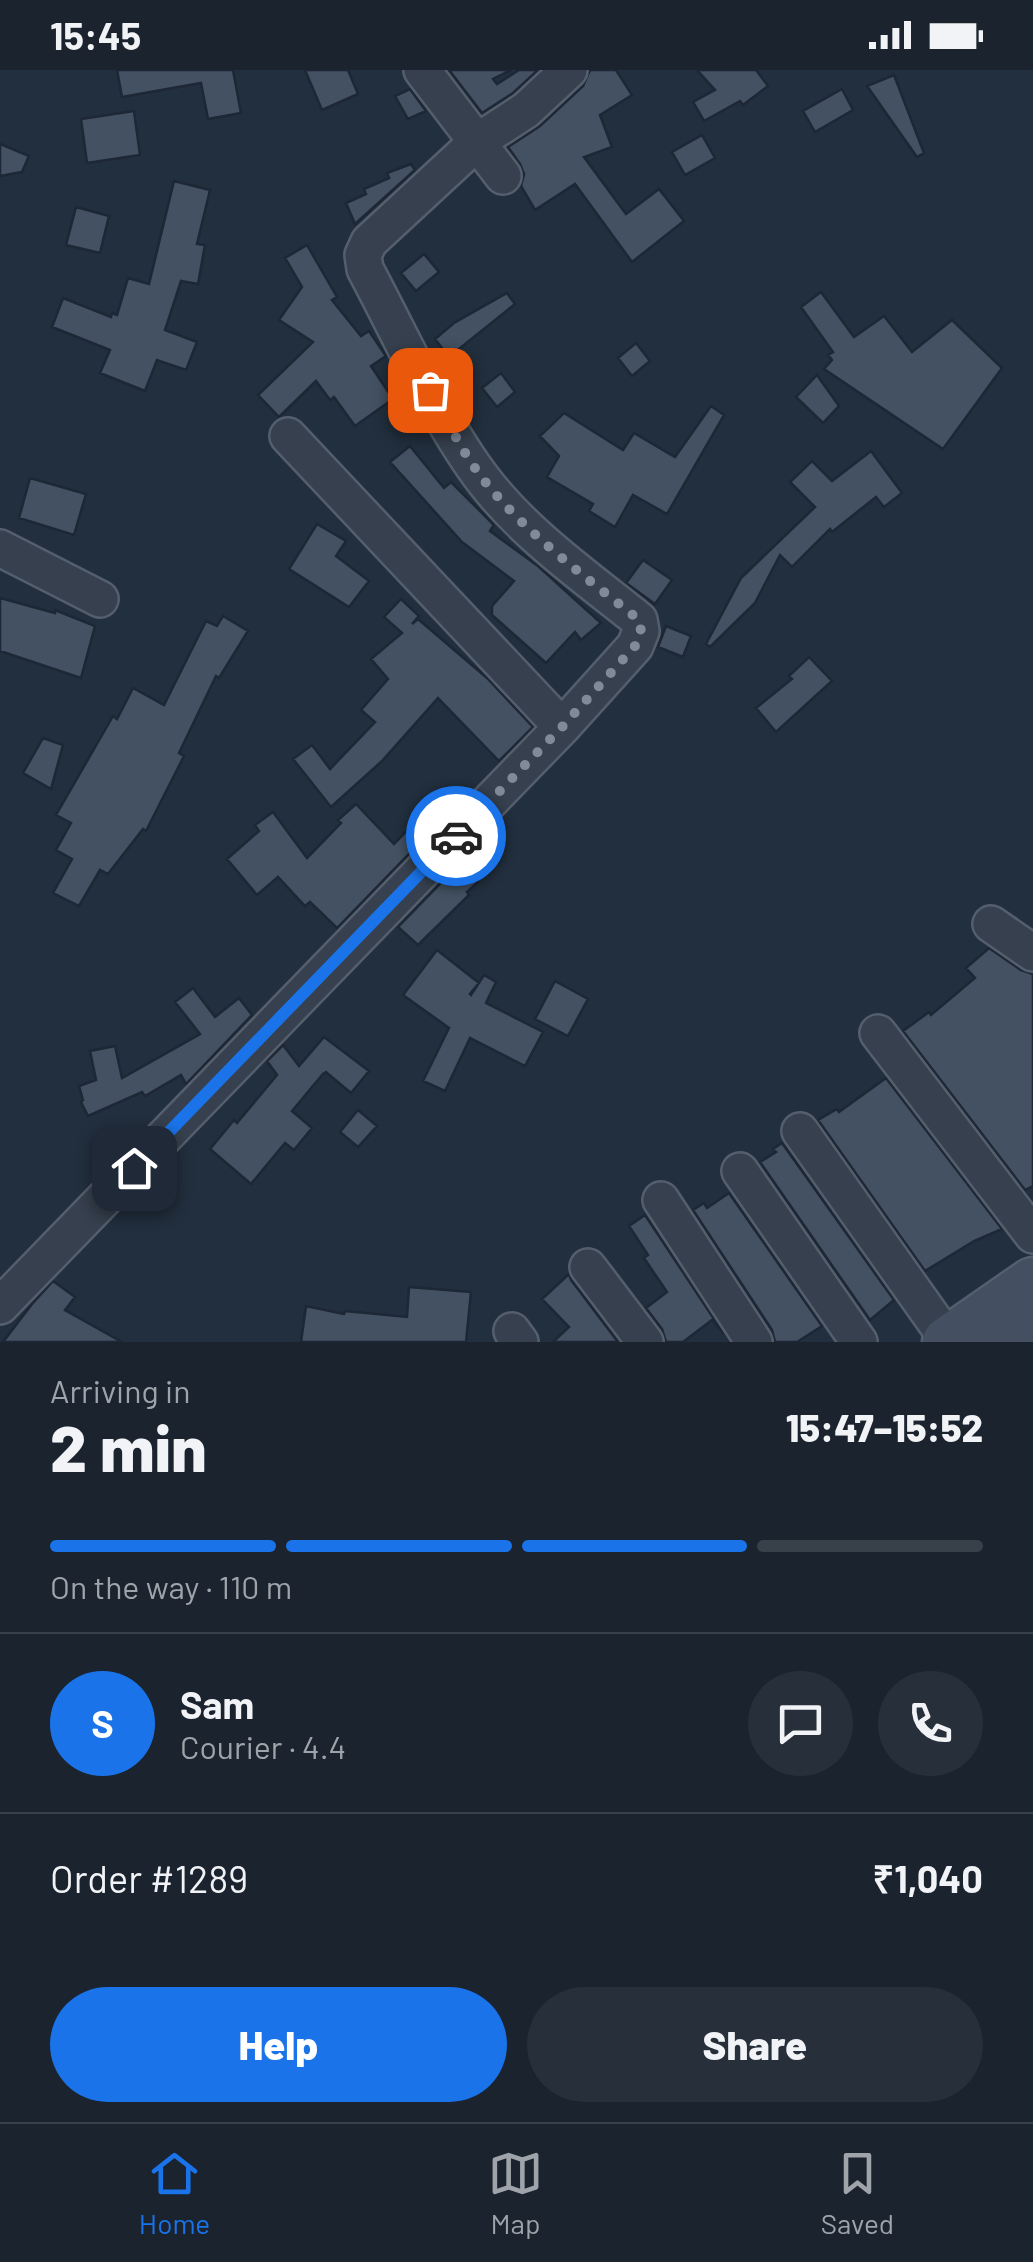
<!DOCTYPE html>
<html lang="en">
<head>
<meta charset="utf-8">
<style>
  body { margin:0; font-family:Barlow,sans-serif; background:#272f3a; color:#f1f3f6; height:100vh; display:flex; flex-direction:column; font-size:38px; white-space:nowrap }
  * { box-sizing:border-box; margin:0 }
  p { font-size:32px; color:#9fa4aa }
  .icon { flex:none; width:55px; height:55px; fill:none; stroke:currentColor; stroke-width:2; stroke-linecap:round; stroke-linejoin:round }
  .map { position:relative; height:1272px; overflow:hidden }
  .details { display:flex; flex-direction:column; background:#1a232e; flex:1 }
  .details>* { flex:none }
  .pin { position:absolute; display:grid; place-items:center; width:85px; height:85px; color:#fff; margin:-42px; border-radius:20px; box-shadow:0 5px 15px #0006 }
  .courier { position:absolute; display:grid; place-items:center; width:100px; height:100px; margin:-50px; border:8px solid #1a73e8; border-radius:50%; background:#fff; color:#222; box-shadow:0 2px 12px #0007 }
  .overview em { font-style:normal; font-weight:800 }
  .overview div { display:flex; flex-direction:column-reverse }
  .overview { display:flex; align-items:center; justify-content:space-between; height:170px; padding:0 50px }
  h1 { font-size:65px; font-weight:800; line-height:75px }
  .bar { display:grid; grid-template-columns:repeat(4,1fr); gap:15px 10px; align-content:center; height:120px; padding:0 50px }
  .bar i { height:12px; border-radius:8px; background:#38404a }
  .bar .selected { background:#1a73e8 }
  .bar p { grid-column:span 4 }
  .line { display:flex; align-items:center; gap:25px; padding:0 50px; border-top:2px solid #38404a }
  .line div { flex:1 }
  .round { display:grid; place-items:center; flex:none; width:105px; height:105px; border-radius:52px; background:#272f3a }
  .cta { display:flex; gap:20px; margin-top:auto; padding:20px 50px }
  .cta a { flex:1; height:115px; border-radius:60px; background:#1a73e8; color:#fff; font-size:40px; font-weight:800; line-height:115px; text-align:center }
  .cta a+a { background:#272f3a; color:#f1f3f6 }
  .status { display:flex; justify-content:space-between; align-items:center; height:70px; padding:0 50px; background:#1a232e; direction:ltr }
  .status svg { height:28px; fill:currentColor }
  .tabs { display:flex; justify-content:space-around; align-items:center; height:140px; border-top:2px solid #38404a; background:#1a232e; font-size:28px; color:#9fa4aa }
  .tabs a { display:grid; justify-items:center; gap:5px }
  .tabs .selected { color:#1a73e8 }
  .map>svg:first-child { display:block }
  .building { fill:#435162; stroke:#1d2735; stroke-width:2.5 }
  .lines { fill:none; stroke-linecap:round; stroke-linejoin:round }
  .minor-casing { stroke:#545e6c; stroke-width:40 }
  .secondary-casing { stroke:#545e6c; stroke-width:55 }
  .minor { stroke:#36404e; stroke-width:35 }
  .secondary { stroke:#444f61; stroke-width:50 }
  .done { stroke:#808a98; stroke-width:10; stroke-dasharray:0 18 }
  .route { stroke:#1a73e8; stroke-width:12 }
</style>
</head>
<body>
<div class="status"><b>15:45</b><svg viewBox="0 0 49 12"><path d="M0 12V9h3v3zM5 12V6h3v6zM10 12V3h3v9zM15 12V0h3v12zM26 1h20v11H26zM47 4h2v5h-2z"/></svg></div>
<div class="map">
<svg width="1033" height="1272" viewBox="0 0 1033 1272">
  <rect width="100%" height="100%" fill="#222f3e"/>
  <path class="building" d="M 117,0 L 233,0 L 241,43 L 208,49 L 201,13 L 122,27 Z
    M 305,0 L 348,0 L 358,24 L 322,40 Z
    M 449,0 L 511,0 L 493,9 L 497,14 L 519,0 L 538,0 L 513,23 L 482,43 Z
    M 590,0 L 616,0 L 632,25 L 600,45 L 612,77 L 584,87 L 626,144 L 659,119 L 684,151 L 632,192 L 575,114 L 535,140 L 521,116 L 524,104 L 520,94 L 508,77 L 540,56 L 583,16 Z
    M 697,0 L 756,0 L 768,16 L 743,35 L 740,31 L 704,51 L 693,32 L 715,20 Z
    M 894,5 L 924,83 L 917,87 L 867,16 Z
    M 410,19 L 426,41 L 408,49 L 395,26 Z
    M 842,19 L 853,40 L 815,62 L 803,41 Z
    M 134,41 L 140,85 L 87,93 L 81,49 Z
    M 702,65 L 715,88 L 685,105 L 672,82 Z
    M 0,74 L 29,86 L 22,102 L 0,106 Z
    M 411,94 L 415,100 L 355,154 L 346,133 L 366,124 L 364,119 L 389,108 L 387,103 Z
    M 174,111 L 210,120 L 197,174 L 205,175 L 198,214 L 181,211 L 165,260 L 197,272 L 186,300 L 157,290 L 145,321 L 100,303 L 110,280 L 52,257 L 63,228 L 111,247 L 112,243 L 117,245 L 128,208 L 149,214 Z
    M 76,137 L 109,146 L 100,183 L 66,175 Z
    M 307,175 L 337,227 L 332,230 L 361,266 L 369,261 L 386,286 L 371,296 L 393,329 L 355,356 L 334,327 L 330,330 L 316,311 L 279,347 L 258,325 L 313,272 L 279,250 L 302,217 L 285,188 Z
    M 424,184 L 439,202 L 416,221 L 401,203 Z
    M 821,222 L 854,267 L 884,246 L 912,282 L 952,250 L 1002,298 L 943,379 L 824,299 L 832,290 L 828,285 L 833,282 L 801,237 Z
    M 507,223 L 515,234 L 449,287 L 435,269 L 454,253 Z
    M 636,273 L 650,291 L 632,306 L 618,288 Z
    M 501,303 L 515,322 L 497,337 L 482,318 Z
    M 817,305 L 839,336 L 823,353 L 796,327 Z
    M 711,336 L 724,345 L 667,444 L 633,425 L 615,457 L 589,441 L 593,434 L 547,407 L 559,386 L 540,366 L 564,343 L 623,380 L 634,363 L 675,387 Z
    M 410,376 L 444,418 L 451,412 L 494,455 L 490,461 L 538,496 L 601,553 L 581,570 L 575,562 L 546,593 L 492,545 L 492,536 L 514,511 L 462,472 L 390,392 Z
    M 871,381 L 902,423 L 884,437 L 876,427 L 832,462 L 830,459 L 792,497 L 780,485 L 755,533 L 710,577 L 706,574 L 741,508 L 815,437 L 790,412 L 812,391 L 832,411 Z
    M 30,408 L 86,424 L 74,465 L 19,448 Z
    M 317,454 L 346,471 L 336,486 L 369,511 L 349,537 L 289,499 Z
    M 643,490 L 672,510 L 655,534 L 626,513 Z
    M 0,528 L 55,543 L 55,540 L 95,556 L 81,608 L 0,581 Z
    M 401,529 L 419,546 L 412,554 L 418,549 L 487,608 L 533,657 L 499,691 L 438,628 L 382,691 L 331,737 L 293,689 L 312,675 L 330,699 L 375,652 L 361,640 L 388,609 L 371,589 L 402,563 L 384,547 Z
    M 223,546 L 248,561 L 219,608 L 216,606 L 179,683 L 184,686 L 146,761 L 143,759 L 108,804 L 100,800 L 79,836 L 53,823 L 72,789 L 56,780 L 71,753 L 56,745 L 113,646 L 117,649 L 133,618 L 164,635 L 206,551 L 217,556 Z
    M 666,556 L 691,566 L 683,587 L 658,577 Z
    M 809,587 L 832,611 L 776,662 L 756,638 L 792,609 L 789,606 Z
    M 43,668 L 63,675 L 51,719 L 23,703 Z
    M 356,734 L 394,774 L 422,745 L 434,758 L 337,858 L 310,832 L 305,836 L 278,807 L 257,825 L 227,789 L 259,761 L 255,755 L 273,742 L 307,788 L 341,753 L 338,750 Z
    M 475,778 L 490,794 L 475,809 L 478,812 L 467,822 L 469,825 L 418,875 L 398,857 Z
    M 989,878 L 1021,900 L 1033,904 L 1033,1116 L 1025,1120 L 903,961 L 929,942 L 931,945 L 975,908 L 966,898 Z
    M 437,880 L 479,913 L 470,924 L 471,925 L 484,905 L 496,912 L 486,933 L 543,962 L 525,996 L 470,968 L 445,1021 L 423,1011 L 449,958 L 403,925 Z
    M 555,911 L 588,929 L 568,966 L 535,949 Z
    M 193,918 L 215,947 L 239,928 L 252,945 L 186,1014 L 181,1005 L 145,1026 L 142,1022 L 88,1046 L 81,1032 L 83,1030 L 79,1016 L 96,1010 L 90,981 L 115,976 L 122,1008 L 200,964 L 175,932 Z
    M 324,967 L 369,1001 L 351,1023 L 326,1002 L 323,1004 L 292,1041 L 312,1058 L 294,1080 L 285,1073 L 251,1114 L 210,1079 L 234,1050 L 237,1053 L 277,1005 L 267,991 L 283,975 L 299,996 Z
    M 886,1008 L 1002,1159 L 974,1171 L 925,1201 L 818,1050 L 837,1039 L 839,1042 Z
    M 358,1040 L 377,1056 L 358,1077 L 340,1062 Z
    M 782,1073 L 894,1230 L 870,1250 L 760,1092 L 776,1082 L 773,1079 Z
    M 729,1123 L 822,1256 L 797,1272 L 775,1272 L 772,1260 L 693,1140 L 704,1133 L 707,1138 Z
    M 645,1145 L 724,1264 L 712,1250 L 683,1272 L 666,1272 L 662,1259 L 646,1238 L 667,1222 L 644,1188 L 648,1185 L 629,1156 Z
    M 569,1204 L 571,1210 L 618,1272 L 553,1272 L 569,1257 L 542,1229 Z
    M 53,1211 L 75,1227 L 65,1240 L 122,1272 L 3,1272 L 32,1234 Z
    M 409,1217 L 471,1222 L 466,1272 L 301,1272 L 306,1236 L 344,1244 L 345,1241 L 407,1247 Z"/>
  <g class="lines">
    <defs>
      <path id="minor" d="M 422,0 L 503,106
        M 288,366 L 562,657
        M 0,478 L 100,529
        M 991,854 L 1033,883
        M 878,963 L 1033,1165
        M 800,1061 L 949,1271
        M 740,1101 L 859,1272
        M 661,1130 L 754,1272
        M 588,1197 L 645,1272
        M 0,1236 L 562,657 L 635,576 L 641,561 L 639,550 C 587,508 527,466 485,412 C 440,354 401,266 365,199 L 363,185 L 369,172 L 477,72 L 526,40 L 569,0
        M 512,1261 L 520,1272"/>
      <path id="secondary" d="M 948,1272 L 1033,1213
        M 1014,1272 L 1033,1259"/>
    </defs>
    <use href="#minor" class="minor-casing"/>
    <use href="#secondary" class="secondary-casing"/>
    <use href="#minor" class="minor"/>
    <use href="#secondary" class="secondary"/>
  </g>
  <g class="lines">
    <path class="done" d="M 430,320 C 448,352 464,386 487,414 C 529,466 587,508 639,550 L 641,561 L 635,576 L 562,657 L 456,766"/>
    <path class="route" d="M 134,1098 L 456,766"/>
  </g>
</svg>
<div class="pin" style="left:430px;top:320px;background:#ea580c"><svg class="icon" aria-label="bag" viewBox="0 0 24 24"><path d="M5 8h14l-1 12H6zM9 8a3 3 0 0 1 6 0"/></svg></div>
<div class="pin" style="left:134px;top:1098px;background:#1f2937"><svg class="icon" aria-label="home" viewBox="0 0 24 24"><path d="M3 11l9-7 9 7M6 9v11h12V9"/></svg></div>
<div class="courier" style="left:456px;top:766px"><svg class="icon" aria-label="car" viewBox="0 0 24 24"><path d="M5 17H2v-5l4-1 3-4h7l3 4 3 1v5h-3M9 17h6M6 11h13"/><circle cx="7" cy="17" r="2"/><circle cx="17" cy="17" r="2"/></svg></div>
</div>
<section class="details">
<div class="overview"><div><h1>2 min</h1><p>Arriving in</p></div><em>15:47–15:52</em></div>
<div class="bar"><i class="selected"></i><i class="selected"></i><i class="selected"></i><i></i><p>On the way · 110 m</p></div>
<div class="line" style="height:180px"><b class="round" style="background:#1a73e8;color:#fff">S</b><div><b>Sam</b><p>Courier · 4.4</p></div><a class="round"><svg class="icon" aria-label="chat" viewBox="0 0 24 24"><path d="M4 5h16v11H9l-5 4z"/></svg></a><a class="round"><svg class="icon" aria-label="phone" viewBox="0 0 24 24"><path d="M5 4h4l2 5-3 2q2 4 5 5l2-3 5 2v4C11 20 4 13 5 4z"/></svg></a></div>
<div class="line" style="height:130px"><div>Order #1289</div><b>₹1,040</b></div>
<div class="cta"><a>Help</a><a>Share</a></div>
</section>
<nav class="tabs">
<a class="selected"><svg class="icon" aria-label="home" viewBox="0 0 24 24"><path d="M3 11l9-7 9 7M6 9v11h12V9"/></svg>Home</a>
<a><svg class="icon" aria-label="map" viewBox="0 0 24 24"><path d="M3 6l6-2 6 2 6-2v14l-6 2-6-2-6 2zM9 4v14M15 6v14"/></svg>Map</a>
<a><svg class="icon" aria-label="saved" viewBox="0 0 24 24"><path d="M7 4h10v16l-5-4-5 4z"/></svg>Saved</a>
</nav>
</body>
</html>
